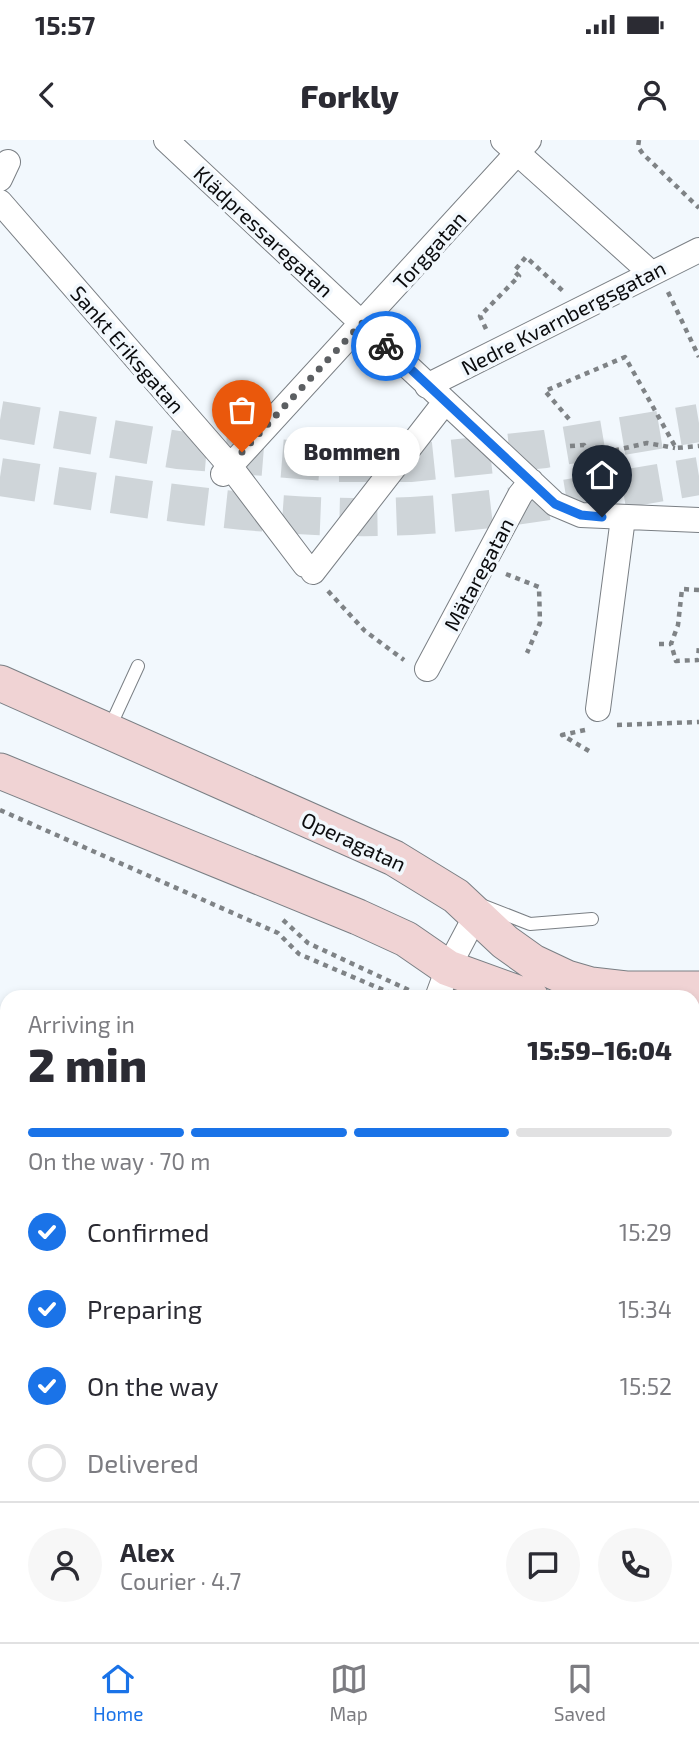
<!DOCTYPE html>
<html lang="en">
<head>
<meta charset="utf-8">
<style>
  body { margin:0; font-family:"Exo 2",sans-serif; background:#f7f7f7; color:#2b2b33; height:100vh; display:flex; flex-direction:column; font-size:26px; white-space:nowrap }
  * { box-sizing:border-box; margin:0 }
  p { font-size:23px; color:#7c7c81 }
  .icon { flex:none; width:38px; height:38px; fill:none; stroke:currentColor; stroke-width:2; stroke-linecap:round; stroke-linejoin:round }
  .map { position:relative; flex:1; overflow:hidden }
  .details { position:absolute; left:0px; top:850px; width:700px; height:653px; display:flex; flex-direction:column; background:#fff; border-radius:21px 21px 0 0; box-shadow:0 4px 10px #0003 }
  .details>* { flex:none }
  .pin { position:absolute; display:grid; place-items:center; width:60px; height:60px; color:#fff; margin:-72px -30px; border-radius:50% 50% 50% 0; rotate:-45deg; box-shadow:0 0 7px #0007 }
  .pin .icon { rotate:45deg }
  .courier { position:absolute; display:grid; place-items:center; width:70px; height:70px; margin:-35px; border:5px solid #1a73e8; border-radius:50%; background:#fff; color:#222; box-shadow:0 2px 9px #0007 }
  .bubble { position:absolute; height:49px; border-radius:24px; background:#fff; box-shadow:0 4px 10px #0003; font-size:23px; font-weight:800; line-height:49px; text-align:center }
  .head em { font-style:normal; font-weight:800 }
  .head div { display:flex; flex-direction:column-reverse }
  .head { display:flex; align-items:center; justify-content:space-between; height:119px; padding:0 28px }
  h1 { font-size:46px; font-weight:800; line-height:52px }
  .bar { display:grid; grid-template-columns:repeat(4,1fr); gap:10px 7px; align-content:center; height:84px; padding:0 28px }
  .bar i { height:9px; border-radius:5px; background:#e1e1e2 }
  .bar .selected { background:#1a73e8 }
  .bar p { grid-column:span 4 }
  .line { display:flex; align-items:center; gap:18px; padding:0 28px; border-top:2px solid #e1e1e2 }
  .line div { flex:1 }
  .round { display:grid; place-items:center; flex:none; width:74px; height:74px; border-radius:37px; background:#f7f7f7 }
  ol { padding:0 28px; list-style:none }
  li { display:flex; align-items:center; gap:21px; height:77px }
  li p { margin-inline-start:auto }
  li .icon { padding:7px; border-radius:50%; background:#1a73e8; color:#fff; stroke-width:4 }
  li:last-child { color:#7c7c81 }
  li i { width:38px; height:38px; border:4px solid #e1e1e2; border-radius:50% }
  .status { display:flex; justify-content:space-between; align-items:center; height:49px; padding:0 35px; background:#fff; direction:ltr }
  .status svg { height:19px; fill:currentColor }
  header { display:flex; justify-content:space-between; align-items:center; height:91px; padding:0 28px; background:#fff; font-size:32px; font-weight:800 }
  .dock { display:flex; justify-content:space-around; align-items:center; height:98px; border-top:2px solid #e1e1e2; background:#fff; font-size:19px; color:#7c7c81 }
  .dock a { display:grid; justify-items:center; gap:4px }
  .dock .selected { color:#1a73e8 }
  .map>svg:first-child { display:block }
  .water { fill:url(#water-waves) }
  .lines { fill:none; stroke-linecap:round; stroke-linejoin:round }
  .highway-tunnel { stroke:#cfd5d9; stroke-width:38; stroke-dasharray:38 19; stroke-linecap:butt }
  .lane-casing { stroke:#7a7f84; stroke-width:14 }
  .street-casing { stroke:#7a7f84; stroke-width:26 }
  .secondary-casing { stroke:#7a7f84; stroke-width:37 }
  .path { stroke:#7f8386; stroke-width:4.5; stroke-dasharray:5 5; stroke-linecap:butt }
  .lane { stroke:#fff; stroke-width:12 }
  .street { stroke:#fff; stroke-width:24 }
  .secondary { stroke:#f0d3d4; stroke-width:35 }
  .done { stroke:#5c5f62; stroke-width:7; stroke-dasharray:0 12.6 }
  .route { stroke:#1a73e8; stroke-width:9 }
  .labels { text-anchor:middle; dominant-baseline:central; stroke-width:7; stroke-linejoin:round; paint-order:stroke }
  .street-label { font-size:21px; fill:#0b0c0e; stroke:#f2f8fd }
</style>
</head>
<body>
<div class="status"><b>15:57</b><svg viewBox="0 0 49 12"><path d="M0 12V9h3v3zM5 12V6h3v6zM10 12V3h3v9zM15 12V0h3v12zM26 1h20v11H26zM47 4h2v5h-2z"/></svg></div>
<header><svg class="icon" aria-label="back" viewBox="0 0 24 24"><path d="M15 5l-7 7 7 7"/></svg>Forkly<svg class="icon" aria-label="person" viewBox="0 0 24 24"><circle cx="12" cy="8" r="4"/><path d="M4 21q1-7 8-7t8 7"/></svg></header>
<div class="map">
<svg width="699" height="1502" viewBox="0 0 699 1502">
  <defs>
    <pattern id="water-waves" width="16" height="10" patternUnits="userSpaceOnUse" patternTransform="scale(1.75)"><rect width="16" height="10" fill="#4eced2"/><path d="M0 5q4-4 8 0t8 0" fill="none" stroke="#43b0b3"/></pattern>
  </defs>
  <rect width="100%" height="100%" fill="#f2f8fd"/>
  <path class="water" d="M 0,1075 L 7,1075 L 7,1496 L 693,1496 L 693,1219 L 699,1219 L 699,1502 L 0,1502 Z"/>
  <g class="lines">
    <path class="highway-tunnel" d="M 0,280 L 178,310 L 338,323 L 410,323 L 545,309 L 699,283
      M 0,337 C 138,358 287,385 426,375 C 518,369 609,351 699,336"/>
    <defs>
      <path id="lane" d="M 109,589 L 138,526
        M 484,766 L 530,784 L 592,779"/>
      <path id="street" d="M 166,0 L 555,364 L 581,375 L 699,380
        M 503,0 L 651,133
        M 0,39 L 8,22
        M 0,62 L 230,326 L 305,425
        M 427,246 L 699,110
        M 223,334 L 529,0
        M 313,432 L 445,262
        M 427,529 L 520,355 L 531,341
        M 598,569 L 623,378
        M 437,858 L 448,828 L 476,775"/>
      <path id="secondary" d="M 0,543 L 394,718 L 456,756 L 505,802 L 533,822 L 567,838 L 591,845 L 626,849 L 699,849
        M 0,631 L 358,777 L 406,799 L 448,828 L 531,858
        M 693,881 L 699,881"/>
    </defs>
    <use href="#lane" class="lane-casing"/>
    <use href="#street" class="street-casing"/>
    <use href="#secondary" class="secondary-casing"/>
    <path class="path" d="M 639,0 L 638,7 L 643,14 L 699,68
      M 668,152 L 699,217
      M 486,189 L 480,176 L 519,136 L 514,131 L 526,117 L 564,152
      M 569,279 L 545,251 L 625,217 L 676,308 L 699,306
      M 570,306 L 584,305 L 588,313 L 595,315 L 647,303 L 675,308
      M 506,434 L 539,447 L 540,483 L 527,513
      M 699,450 L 682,449 L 678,485 L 671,504 L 676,521 L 698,520 L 699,505
      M 328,451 L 365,491 L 404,520
      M 659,504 L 671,504
      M 617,585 L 699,582
      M 585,590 L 562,595 L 589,611
      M 0,670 L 278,793 L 299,814 L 402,858
      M 283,780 L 308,803 L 415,853
      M 693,924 L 699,924
      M 0,1198 L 7,1197"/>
    <use href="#lane" class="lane"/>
    <use href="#street" class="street"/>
    <use href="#secondary" class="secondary"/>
  </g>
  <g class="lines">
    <path class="done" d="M 242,312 L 362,183 L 386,206"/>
    <path class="route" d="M 386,206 L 555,364 L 581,375 L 602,377"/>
  </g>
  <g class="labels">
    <g class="street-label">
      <text transform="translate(264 91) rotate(43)">Klädpressaregatan</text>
      <text transform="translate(429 110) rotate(-48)">Torggatan</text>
      <text transform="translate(563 177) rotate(-27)">Nedre Kvarnbergsgatan</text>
      <text transform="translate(128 209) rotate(49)">Sankt Eriksgatan</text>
      <text transform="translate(478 434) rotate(-62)">Mätaregatan</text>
      <text transform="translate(354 701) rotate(25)">Operagatan</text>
    </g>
  </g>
</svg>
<div class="pin" style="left:242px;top:312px;background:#ea580c"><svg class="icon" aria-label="bag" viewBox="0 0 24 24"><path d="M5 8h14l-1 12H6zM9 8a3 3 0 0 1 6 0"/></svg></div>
<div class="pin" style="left:602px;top:377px;background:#1f2937"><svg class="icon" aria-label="home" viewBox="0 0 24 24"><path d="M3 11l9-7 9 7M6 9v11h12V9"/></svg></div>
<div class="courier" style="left:386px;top:206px"><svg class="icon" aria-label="bike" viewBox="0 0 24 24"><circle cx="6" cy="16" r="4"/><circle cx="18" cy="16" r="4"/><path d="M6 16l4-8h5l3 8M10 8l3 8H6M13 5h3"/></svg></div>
<div class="bubble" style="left:284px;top:287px;width:136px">Bommen</div>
<section class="details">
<div class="head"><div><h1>2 min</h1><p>Arriving in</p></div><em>15:59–16:04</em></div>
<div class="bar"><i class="selected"></i><i class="selected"></i><i class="selected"></i><i></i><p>On the way · 70 m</p></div>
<ol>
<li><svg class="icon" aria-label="check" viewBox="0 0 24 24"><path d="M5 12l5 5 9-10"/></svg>Confirmed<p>15:29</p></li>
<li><svg class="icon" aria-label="check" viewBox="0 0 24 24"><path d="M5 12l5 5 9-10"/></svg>Preparing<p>15:34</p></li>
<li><svg class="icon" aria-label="check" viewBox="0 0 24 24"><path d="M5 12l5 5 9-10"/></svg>On the way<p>15:52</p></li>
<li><i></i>Delivered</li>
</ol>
<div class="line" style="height:126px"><a class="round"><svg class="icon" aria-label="person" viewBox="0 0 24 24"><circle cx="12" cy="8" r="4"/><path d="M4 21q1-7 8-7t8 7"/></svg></a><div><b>Alex</b><p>Courier · 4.7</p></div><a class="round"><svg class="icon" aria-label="chat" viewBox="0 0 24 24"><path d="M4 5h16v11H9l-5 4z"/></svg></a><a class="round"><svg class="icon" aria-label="phone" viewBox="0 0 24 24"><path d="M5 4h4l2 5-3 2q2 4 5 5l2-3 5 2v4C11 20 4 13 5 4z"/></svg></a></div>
</section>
</div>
<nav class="dock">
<a class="selected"><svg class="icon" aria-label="home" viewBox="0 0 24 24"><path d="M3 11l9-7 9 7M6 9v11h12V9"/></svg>Home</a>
<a><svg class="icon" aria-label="map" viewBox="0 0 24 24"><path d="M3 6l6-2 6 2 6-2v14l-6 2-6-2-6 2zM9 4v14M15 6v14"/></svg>Map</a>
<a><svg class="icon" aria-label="saved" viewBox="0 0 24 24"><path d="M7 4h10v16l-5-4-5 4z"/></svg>Saved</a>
</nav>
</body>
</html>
